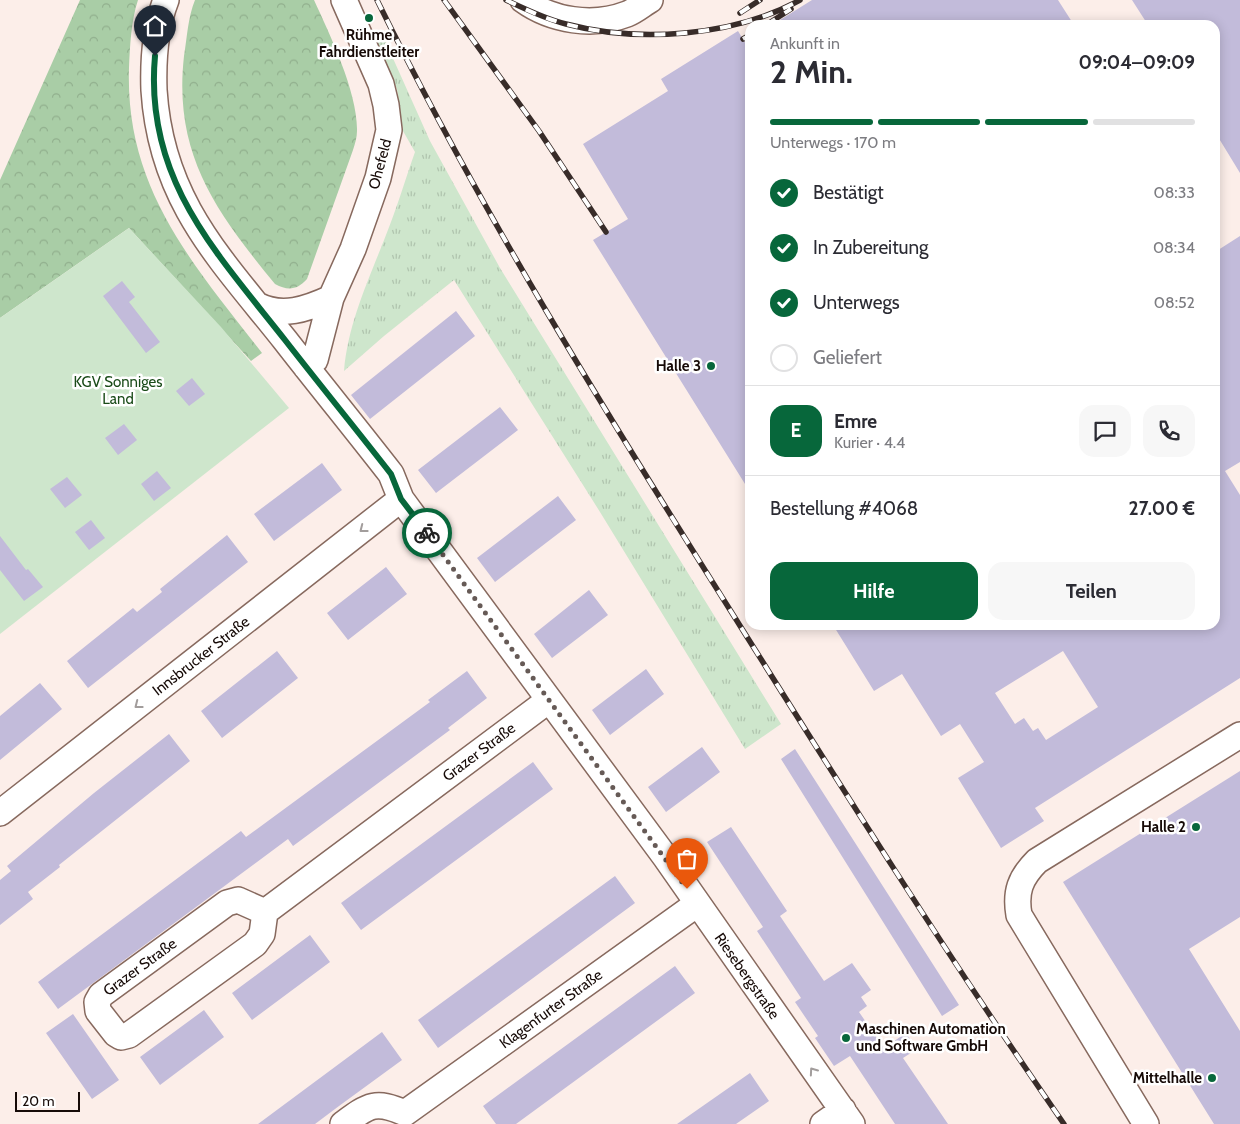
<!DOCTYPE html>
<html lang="de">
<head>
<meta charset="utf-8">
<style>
  body { margin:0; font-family:Cabin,sans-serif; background:#f7f7f7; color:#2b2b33; height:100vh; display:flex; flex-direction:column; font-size:19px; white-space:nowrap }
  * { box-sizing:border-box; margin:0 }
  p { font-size:16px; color:#7c7c81 }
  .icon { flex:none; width:28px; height:28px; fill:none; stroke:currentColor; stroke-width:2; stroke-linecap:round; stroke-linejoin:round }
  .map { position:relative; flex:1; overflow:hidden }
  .sheet { position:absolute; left:745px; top:20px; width:475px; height:610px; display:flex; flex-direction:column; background:#fff; border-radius:15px; box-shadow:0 2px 12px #0003 }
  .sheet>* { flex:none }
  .scale { position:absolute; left:15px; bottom:12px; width:65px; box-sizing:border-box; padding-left:5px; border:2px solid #160a07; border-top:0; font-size:14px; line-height:18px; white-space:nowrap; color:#160a07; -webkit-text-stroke:4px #fff; paint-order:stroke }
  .pin { position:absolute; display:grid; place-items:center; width:42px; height:42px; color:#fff; margin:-51px -21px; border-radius:50% 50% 50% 0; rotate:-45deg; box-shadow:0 0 5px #0007 }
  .pin .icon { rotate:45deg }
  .courier { position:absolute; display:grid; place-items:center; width:50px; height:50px; margin:-25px; border:4px solid #07673b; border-radius:50%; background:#fff; color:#222; box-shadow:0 1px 6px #0007 }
  .head em { font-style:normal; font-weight:700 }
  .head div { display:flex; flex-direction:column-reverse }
  .head { display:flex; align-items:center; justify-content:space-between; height:85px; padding:0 25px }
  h1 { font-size:32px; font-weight:700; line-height:38px }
  .bar { display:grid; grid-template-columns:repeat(4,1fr); gap:8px 5px; align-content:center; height:60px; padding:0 25px }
  .bar i { height:6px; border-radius:4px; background:#e1e1e2 }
  .bar .active { background:#07673b }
  .bar p { grid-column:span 4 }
  .line { display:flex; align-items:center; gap:12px; padding:0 25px; border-top:1px solid #e1e1e2 }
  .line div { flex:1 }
  .round { display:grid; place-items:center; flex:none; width:52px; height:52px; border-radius:15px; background:#f7f7f7 }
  ol { padding:0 25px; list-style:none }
  li { display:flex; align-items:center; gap:15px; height:55px }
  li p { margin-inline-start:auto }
  li .icon { padding:5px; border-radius:50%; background:#07673b; color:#fff; stroke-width:4 }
  li:last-child { color:#7c7c81 }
  li i { width:28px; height:28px; border:2px solid #e1e1e2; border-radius:50% }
  .cta { display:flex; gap:10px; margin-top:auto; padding:10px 25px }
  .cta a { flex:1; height:58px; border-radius:15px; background:#07673b; color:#fff; font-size:20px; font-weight:700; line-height:58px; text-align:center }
  .cta a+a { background:#f7f7f7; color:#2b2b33 }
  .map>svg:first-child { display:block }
  .grass { fill:url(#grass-tufts) }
  .forest { fill:url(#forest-crowns) }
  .garden { fill:#cee6cc }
  .building { fill:#c2bbda; fill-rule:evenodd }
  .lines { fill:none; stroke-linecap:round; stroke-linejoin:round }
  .minor-casing { stroke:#87695e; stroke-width:28 }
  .minor { stroke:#fff; stroke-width:25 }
  .rail-casing { stroke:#382c29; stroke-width:5.5 }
  .rail { stroke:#fff; stroke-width:4; stroke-dasharray:11; stroke-linecap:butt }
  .oneway { stroke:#a29d9c }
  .done { stroke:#665a56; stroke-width:5; stroke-dasharray:0 9 }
  .route { stroke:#07673b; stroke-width:6 }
  .poi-dot { fill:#07673b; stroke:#fff; stroke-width:2 }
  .labels { text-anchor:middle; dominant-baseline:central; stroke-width:5; stroke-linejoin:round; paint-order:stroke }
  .poi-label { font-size:15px; font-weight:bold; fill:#160a07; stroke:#fff; text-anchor:end }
  .street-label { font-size:15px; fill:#160a07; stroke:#fff }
  .park-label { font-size:15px; fill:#1a4b19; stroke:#fff }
</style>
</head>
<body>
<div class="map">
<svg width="1240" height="1124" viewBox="0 0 1240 1124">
  <defs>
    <pattern id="grass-tufts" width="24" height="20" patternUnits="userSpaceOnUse" patternTransform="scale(1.25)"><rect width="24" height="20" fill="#cee6cc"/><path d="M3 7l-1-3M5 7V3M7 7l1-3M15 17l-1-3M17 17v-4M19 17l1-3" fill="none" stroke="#b0c4ae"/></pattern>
    <pattern id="forest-crowns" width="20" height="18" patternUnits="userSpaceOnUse" patternTransform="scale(1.25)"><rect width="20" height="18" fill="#a9cda6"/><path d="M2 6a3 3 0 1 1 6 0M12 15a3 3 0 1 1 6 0" fill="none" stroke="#91af8d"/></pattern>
  </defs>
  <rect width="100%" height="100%" fill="#fceee9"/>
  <path class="grass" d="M 383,36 L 430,141 L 500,268 L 781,724 L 745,749 L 600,512 L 454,280 L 384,336 L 344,371 C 348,323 369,279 386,235 C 397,208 405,180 415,152 L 403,131 L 397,89 L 374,41 Z"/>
  <path class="forest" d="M 80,0 L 138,0 C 131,21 130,46 129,68 C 125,189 193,264 262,353 L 251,361 L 129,228 L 0,318 L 0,180 Z
    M 195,0 L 314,0 C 330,35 358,93 357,131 C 357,137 355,144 353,150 L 307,279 C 297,290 288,291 275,284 C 216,212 173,154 184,56 C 187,37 188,17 195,0 Z"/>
  <path class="garden" d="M 129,228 L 221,327 L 289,408 L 0,634 L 0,318 Z"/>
  <path class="building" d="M 812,0 L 1058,0 L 1074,25 L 772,25 Z
    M 1132,0 L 1240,0 L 1240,173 L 1215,132 L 1215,25 L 1148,25 Z
    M 738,31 L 750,51 L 750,492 L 593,240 L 628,219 L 583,144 L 668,91 L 661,79 Z
    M 1240,236 L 1240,462 L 1225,471 L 1240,495 L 1240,678 L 1035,808 L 1044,821 L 1001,848 L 958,778 L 984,762 L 960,724 L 941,736 L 902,674 L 874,691 L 833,625 L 1215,625 L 1215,252 ZM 1063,651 L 1098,707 L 1046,740 L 1038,728 L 1033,731 L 1024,718 L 1015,724 L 995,693 Z
    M 122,281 L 135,297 L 129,302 L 160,342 L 146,353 L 103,296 Z
    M 456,311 L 475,336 L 370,419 L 351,395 Z
    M 192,378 L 205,394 L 189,406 L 176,391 Z
    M 500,407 L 518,430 L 436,493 L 418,470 Z
    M 124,424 L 137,440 L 118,455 L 105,438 Z
    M 322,463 L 342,490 L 274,541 L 254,514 Z
    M 157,471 L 171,488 L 154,501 L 141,484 Z
    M 67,477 L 82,495 L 65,508 L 50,489 Z
    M 558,496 L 576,520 L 495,582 L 477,558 Z
    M 91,520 L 105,538 L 89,550 L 75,532 Z
    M 227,535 L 248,562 L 88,688 L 67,661 L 133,608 L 137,612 L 162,592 L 160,589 Z
    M 0,536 L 26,570 L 28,569 L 43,587 L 24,601 L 0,570 Z
    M 386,567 L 407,594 L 348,640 L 327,613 Z
    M 589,590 L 608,615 L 552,658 L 534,634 Z
    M 277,651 L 298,678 L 222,738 L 201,711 Z
    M 646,669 L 664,694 L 610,735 L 592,710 Z
    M 467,671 L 487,698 L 448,728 L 450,730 L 293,846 L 288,839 L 58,1009 L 38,982 L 241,831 L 246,837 L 430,702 L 428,700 Z
    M 40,683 L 62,709 L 0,760 L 0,716 Z
    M 169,734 L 190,761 L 59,865 L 60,867 L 28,892 L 33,899 L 0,925 L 0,880 L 11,871 L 7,866 L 94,793 Z
    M 702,747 L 720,772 L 666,812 L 648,787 Z
    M 795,749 L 959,1005 L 942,1016 L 781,759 Z
    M 533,762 L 553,789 L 361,930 L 341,903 Z
    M 1240,771 L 1240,917 L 1189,949 L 1240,1031 L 1240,1124 L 1214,1124 L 1063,882 Z
    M 731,827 L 787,911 L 780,916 L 824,981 L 852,963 L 871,990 L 861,997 L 867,1006 L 859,1012 L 884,1048 L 906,1033 L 917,1049 L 903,1058 L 948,1124 L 895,1124 L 850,1056 L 834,1066 L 815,1038 L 818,1036 L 795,1002 L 801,998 L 757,931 L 763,927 L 707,842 Z
    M 615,876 L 635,903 L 438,1048 L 418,1020 Z
    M 310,935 L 330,962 L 252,1020 L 232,993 Z
    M 675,966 L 695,993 L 516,1124 L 496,1124 L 483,1106 Z
    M 204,1010 L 224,1037 L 160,1085 L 140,1057 Z
    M 73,1014 L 119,1080 L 92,1099 L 46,1033 Z
    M 382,1032 L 402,1060 L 339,1106 L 315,1124 L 258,1124 Z
    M 750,1073 L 769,1101 L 736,1124 L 677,1124 Z"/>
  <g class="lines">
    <defs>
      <path id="minor" d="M 166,0 C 155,28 153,61 154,90 C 161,201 220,258 285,340 C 320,385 356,429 391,474 L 401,499 L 666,858 L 852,1124
        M 523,0 C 552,21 593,27 627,14 C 635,11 643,4 650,0
        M 257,305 C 282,318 307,309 331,298
        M 306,367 L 315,360 L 331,298 L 353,249 L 378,178 L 389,130 L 386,105 L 381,84 L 344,0
        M 0,813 L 401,499
        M 265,912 L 262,934 L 255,944 L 129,1035 L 121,1037 L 116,1034 L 98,1011 L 97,1002 L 101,995 L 227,903 L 238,900 L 265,912 L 549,700
        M 405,1113 L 697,904
        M 343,1124 C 369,1105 375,1100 405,1113
        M 823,1124 L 843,1110
        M 1146,1124 L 1019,915 C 1015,892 1020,878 1037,861 L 1240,735"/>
    </defs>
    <use href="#minor" class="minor-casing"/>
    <use href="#minor" class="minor"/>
    <defs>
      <path id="rail" d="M 377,0 C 481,212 606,413 732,613 C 840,785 948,957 1064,1124
        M 444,0 L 539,131 L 606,232
        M 506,0 C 525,9 545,19 566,24 C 638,43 733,37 800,0
        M 740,13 L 760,0
        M 766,25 L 791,9
        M 743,39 L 750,35"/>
    </defs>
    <use href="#rail" class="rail-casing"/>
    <use href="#rail" class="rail"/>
  </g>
  <defs><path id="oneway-chevron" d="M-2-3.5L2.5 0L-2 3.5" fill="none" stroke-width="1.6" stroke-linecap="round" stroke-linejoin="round" transform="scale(1.25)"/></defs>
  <g class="oneway">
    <use href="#oneway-chevron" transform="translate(363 529) rotate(142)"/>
    <use href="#oneway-chevron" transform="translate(138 705) rotate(142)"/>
    <use href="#oneway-chevron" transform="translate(813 1071) rotate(-125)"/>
  </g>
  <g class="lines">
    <path class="done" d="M 427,533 L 687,889"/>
    <path class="route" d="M 155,56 C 144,178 215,251 285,340 C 320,385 356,429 391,474 L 401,499 L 427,533"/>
  </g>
  <g class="poi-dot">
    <circle cx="369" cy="18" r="5"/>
    <circle cx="711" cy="366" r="5"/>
    <circle cx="1196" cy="827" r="5"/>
    <circle cx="846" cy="1038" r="5"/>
    <circle cx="1212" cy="1078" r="5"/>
  </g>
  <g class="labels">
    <g class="poi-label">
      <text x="369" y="35" text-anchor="middle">Rühme<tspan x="369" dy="17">Fahrdienstleiter</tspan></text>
      <text x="701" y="366">Halle 3</text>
      <text x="1186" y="827">Halle 2</text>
      <text x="856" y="1029" text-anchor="start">Maschinen Automation<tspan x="856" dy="17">und Software GmbH</tspan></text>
      <text x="1202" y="1078">Mittelhalle</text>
    </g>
    <g class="street-label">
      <text transform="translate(380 164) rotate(-75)">Ohefeld</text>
      <text transform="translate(201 656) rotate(-38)">Innsbrucker Straße</text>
      <text transform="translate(479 752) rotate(-37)">Grazer Straße</text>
      <text transform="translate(140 967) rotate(-36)">Grazer Straße</text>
      <text transform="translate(747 976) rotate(55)">Riesebergstraße</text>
      <text transform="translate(551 1009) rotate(-36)">Klagenfurter Straße</text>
    </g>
    <g class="park-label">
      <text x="118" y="382">KGV Sonniges<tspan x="118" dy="17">Land</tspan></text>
    </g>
  </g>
</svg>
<div class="scale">20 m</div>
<div class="pin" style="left:687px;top:889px;background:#ea580c"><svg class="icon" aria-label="bag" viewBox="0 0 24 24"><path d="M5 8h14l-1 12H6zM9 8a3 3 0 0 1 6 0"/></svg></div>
<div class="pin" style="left:155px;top:56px;background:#1f2937"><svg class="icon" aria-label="home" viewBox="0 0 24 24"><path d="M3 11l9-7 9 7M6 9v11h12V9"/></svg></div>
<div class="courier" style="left:427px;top:533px"><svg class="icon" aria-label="bike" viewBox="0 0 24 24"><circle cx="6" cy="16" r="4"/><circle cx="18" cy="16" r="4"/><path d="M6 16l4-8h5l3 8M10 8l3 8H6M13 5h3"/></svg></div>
<section class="sheet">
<div class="head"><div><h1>2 Min.</h1><p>Ankunft in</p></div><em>09:04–09:09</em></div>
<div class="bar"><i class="active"></i><i class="active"></i><i class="active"></i><i></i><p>Unterwegs · 170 m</p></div>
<ol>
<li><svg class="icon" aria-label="check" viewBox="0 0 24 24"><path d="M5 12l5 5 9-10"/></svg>Bestätigt<p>08:33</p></li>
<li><svg class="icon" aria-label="check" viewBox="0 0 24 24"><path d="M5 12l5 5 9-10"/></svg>In Zubereitung<p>08:34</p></li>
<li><svg class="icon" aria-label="check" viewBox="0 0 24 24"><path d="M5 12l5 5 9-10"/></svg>Unterwegs<p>08:52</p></li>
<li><i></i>Geliefert</li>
</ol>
<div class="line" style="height:90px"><b class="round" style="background:#07673b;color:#fff">E</b><div><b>Emre</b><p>Kurier · 4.4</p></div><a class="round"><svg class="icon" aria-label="chat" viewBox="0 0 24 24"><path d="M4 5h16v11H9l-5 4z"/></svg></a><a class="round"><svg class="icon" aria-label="phone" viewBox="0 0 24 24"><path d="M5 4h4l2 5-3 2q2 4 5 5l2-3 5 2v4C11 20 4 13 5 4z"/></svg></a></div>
<div class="line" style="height:65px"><div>Bestellung #4068</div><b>27.00 €</b></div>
<div class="cta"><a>Hilfe</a><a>Teilen</a></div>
</section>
</div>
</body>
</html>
